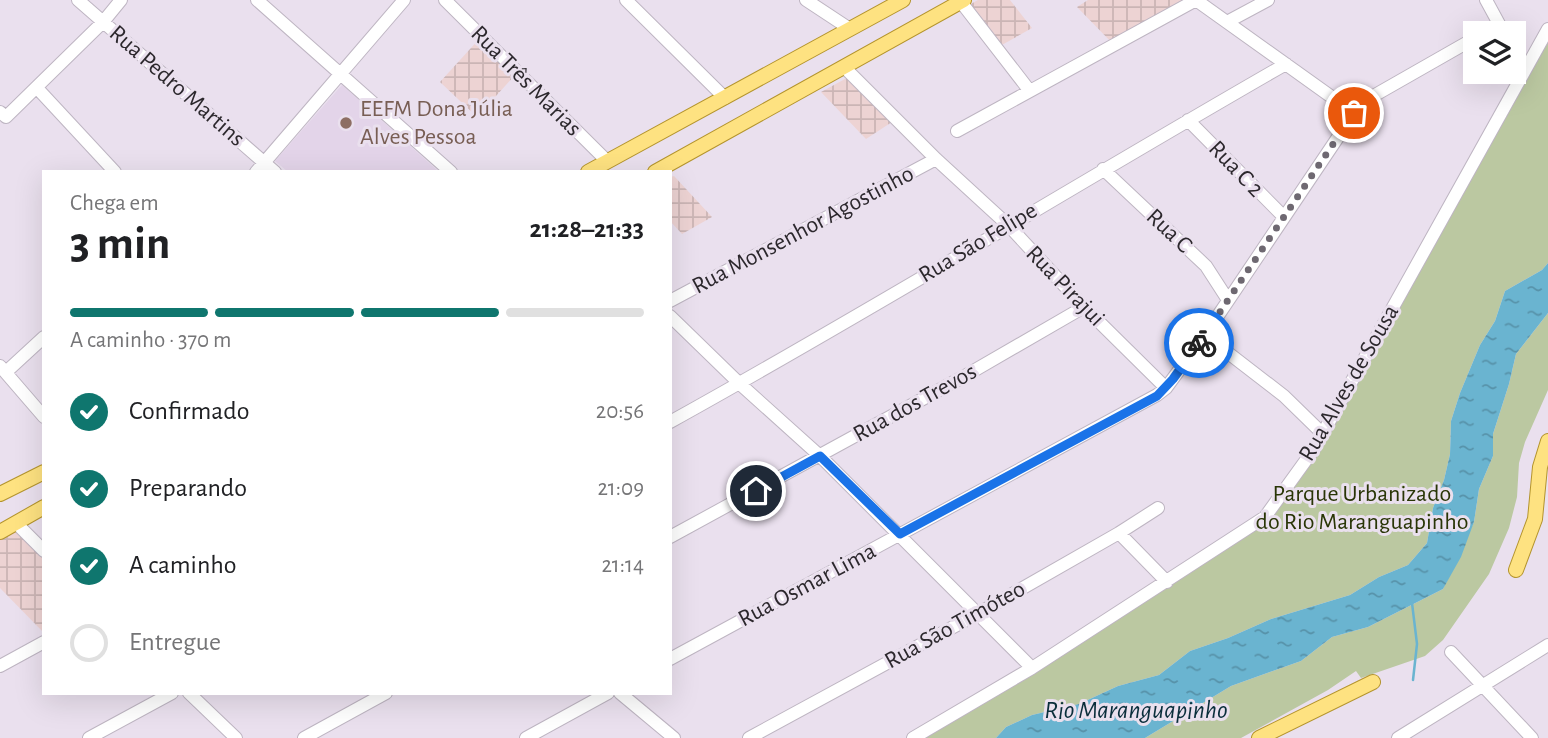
<!DOCTYPE html>
<html lang="pt">
<head>
<meta charset="utf-8">
<style>
  body { margin:0; font-family:"Alegreya Sans",sans-serif; background:#f2f2f2; color:#202124; height:100vh; display:flex; flex-direction:column; font-size:26px; white-space:nowrap }
  * { box-sizing:border-box; margin:0 }
  p { font-size:23px; color:#757577 }
  .icon { flex:none; width:38px; height:38px; fill:none; stroke:currentColor; stroke-width:2; stroke-linecap:round; stroke-linejoin:round }
  .map { position:relative; flex:1; overflow:hidden }
  .details { position:absolute; left:42px; top:170px; width:630px; height:525px; display:flex; flex-direction:column; background:#fff; border-radius:0px; box-shadow:0 7px 28px #0002 }
  .details>* { flex:none }
  .tools { position:absolute; left:1463px; top:21px; display:grid; gap:14px }
  .tools a { display:grid; place-items:center; width:63px; height:63px; border-radius:0px; background:#fff; box-shadow:0 7px 28px #0002; font-size:35px }
  .pin { position:absolute; display:grid; place-items:center; width:60px; height:60px; color:#fff; margin:-30px; border:4px solid #fff; border-radius:50%; box-shadow:0 2px 7px #0007 }
  .courier { position:absolute; display:grid; place-items:center; width:70px; height:70px; margin:-35px; border:5px solid #1a73e8; border-radius:50%; background:#fff; color:#222; box-shadow:0 2px 9px #0007 }
  .head em { font-style:normal; font-weight:700 }
  .head div { display:flex; flex-direction:column-reverse }
  .head { display:flex; align-items:center; justify-content:space-between; height:119px; padding:0 28px }
  h1 { font-size:46px; font-weight:700; line-height:52px }
  .bar { display:grid; grid-template-columns:repeat(4,1fr); gap:10px 7px; align-content:center; height:84px; padding:0 28px }
  .bar i { height:9px; border-radius:5px; background:#e0e0e0 }
  .bar .on { background:#0f766e }
  .bar p { grid-column:span 4 }
  ol { padding:0 28px; list-style:none }
  li { display:flex; align-items:center; gap:21px; height:77px }
  li p { margin-inline-start:auto }
  li .icon { padding:7px; border-radius:50%; background:#0f766e; color:#fff; stroke-width:4 }
  li:last-child { color:#757577 }
  li i { width:38px; height:38px; border:4px solid #e0e0e0; border-radius:50% }
  .map>svg:first-child { display:block }
  .industrial { fill:url(#industrial-grid) }
  .built { fill:#e3d4e9 }
  .park { fill:#bbc8a1 }
  .water { fill:url(#water-ripples) }
  .lines { fill:none; stroke-linecap:round; stroke-linejoin:round }
  .stream { stroke:#6ab4d0; stroke-width:2.5 }
  .minor-casing { stroke:#beb5c2; stroke-width:14 }
  .major-casing { stroke:#b4942d; stroke-width:16 }
  .minor { stroke:#fff; stroke-width:12 }
  .major { stroke:#fee281; stroke-width:14 }
  .done { stroke:#6e6871; stroke-width:7; stroke-dasharray:0 12.6 }
  .route { stroke:#1a73e8; stroke-width:9 }
  .education-dot { fill:#8d6e63; stroke:#eae0ee; stroke-width:2.5 }
  .labels { text-anchor:middle; dominant-baseline:central; stroke-width:6; stroke-linejoin:round; paint-order:stroke }
  .street-label { font-size:24px; fill:#2c282d; stroke:#eae0ee }
  .education-label { font-size:24px; fill:#785e54; stroke:#eae0ee; text-anchor:start }
  .park-label { font-size:24px; fill:#293506; stroke:#eae0ee }
  .water-label { font-size:26px; font-style:italic; fill:#0a2e3b; stroke:#eae0ee }
</style>
</head>
<body>
<div class="map">
<svg width="1548" height="738" viewBox="0 0 1548 738">
  <defs>
    <pattern id="industrial-grid" width="8" height="8" patternUnits="userSpaceOnUse" patternTransform="scale(1.75)"><rect width="8" height="8" fill="#edd3d3"/><path d="M0 4h8M4 0v8" fill="none" stroke="#cbb5b5"/></pattern>
    <pattern id="water-ripples" width="26" height="14" patternUnits="userSpaceOnUse" patternTransform="scale(1.75)"><rect width="26" height="14" fill="#6ab4d0"/><path d="M2 4q2-2 4 0t4 0M15 11q2-2 4 0t4 0" fill="none" stroke="#5792a9"/></pattern>
  </defs>
  <rect width="100%" height="100%" fill="#eae0ee"/>
  <path class="industrial" d="M 978,0 L 1010,0 L 1032,28 L 1000,46 L 969,5 Z
    M 1088,0 L 1189,0 L 1115,46 L 1077,7 Z
    M 480,38 L 516,74 L 477,117 L 440,82 Z
    M 845,79 L 851,79 L 892,122 L 866,139 L 821,92 Z
    M 674,176 L 712,217 L 682,234 L 670,221 L 670,177 Z
    M 17,531 L 44,558 L 44,633 L 0,588 L 0,540 Z"/>
  <path class="built" d="M 342,85 L 438,171 L 287,171 L 275,161 Z"/>
  <path class="park" d="M 1548,39 L 1548,263 L 1542,270 L 1505,291 L 1495,321 L 1480,345 L 1460,393 L 1451,421 L 1450,454 L 1444,480 L 1433,508 L 1427,543 L 1408,565 L 1379,577 L 1350,595 L 1271,619 L 1228,638 L 1190,651 L 1159,675 L 1118,686 L 1079,704 L 1032,715 L 1006,727 L 996,738 L 924,738 L 1281,503 Z
    M 1548,313 L 1548,390 L 1525,442 L 1519,463 L 1517,497 L 1509,528 L 1489,574 L 1443,640 L 1425,656 L 1361,678 L 1356,671 L 1328,690 L 1241,738 L 1145,738 L 1231,686 L 1301,661 L 1332,637 L 1368,627 L 1443,589 L 1474,522 L 1479,489 L 1493,456 L 1493,434 L 1509,384 L 1516,354 Z"/>
  <path class="water" d="M 1548,263 L 1548,313 L 1516,354 L 1509,384 L 1493,434 L 1493,456 L 1479,489 L 1474,522 L 1461,557 L 1443,589 L 1368,627 L 1332,637 L 1301,661 L 1231,686 L 1145,738 L 996,738 L 1006,727 L 1032,715 L 1079,704 L 1118,686 L 1159,675 L 1190,651 L 1228,638 L 1271,619 L 1350,595 L 1379,577 L 1408,565 L 1427,543 L 1433,508 L 1444,480 L 1450,454 L 1451,421 L 1460,393 L 1480,345 L 1495,321 L 1505,291 L 1542,270 Z"/>
  <g class="lines">
    <path class="stream" d="M 1412,603 L 1417,644 L 1413,680"/>
    <defs>
      <path id="minor" d="M 78,0 L 275,172
        M 257,0 L 451,172
        M 445,0 L 607,161
        M 626,0 L 725,98
        M 806,0 L 850,29
        M 1196,0 L 1354,113
        M 1486,0 L 1504,33
        M 961,2 L 1029,90
        M 1227,22 L 1268,0
        M 1482,33 L 1498,23
        M 1514,50 L 1525,70
        M 844,67 L 936,159 L 1009,226 L 1084,307 L 1166,388
        M 37,88 L 115,172
        M 0,112 L 6,117 L 103,22 L 121,0
        M 1188,120 L 1284,217
        M 957,131 L 1196,0
        M 1103,169 L 1206,266 L 1228,300
        M 256,172 L 404,0
        M 670,301 L 936,159
        M 670,316 L 740,384 L 820,456 L 1032,668
        M 1205,335 L 1284,396 L 1323,434
        M 0,366 L 44,417
        M 6,372 L 44,337
        M 670,422 C 878,307 1080,182 1286,64
        M 16,523 L 44,551
        M 1119,533 L 1167,582
        M 670,537 L 963,377 L 1084,307
        M 1451,652 L 1532,738
        M 670,659 L 1157,395 L 1166,388 L 1205,335 L 1361,103 L 1475,38
        M 0,666 L 44,642
        M 189,693 L 236,738
        M 620,693 L 674,738
        M 89,738 L 172,693
        M 304,738 L 386,693
        M 526,738 L 608,693
        M 749,738 L 979,613 L 1119,533 L 1158,508
        M 913,738 L 1032,668 L 1265,517 L 1314,449 L 1548,29
        M 1398,738 L 1548,645"/>
      <path id="major" d="M 588,172 L 903,0
        M 655,172 L 964,0
        M 0,494 L 44,472
        M 0,532 L 44,507
        M 1516,570 L 1535,519 L 1540,467 L 1548,441
        M 1259,738 L 1373,682"/>
    </defs>
    <use href="#minor" class="minor-casing"/>
    <use href="#major" class="major-casing"/>
    <use href="#minor" class="minor"/>
    <use href="#major" class="major"/>
  </g>
  <g class="lines">
    <path class="done" d="M 1199,343 L 1354,113"/>
    <path class="route" d="M 756,491 L 820,456 L 900,534 L 1157,396 L 1173,379 L 1199,343"/>
  </g>
  <circle class="education-dot" cx="346" cy="123" r="7"/>
  <g class="labels">
    <g class="street-label">
      <text transform="translate(526 81) rotate(45)">Rua Três Marias</text>
      <text transform="translate(177 86) rotate(41)">Rua Pedro Martins</text>
      <text transform="translate(1236 169) rotate(46)">Rua C 2</text>
      <text transform="translate(803 230) rotate(-28)">Rua Monsenhor Agostinho</text>
      <text transform="translate(1169 231) rotate(43)">Rua C</text>
      <text transform="translate(978 243) rotate(-31)">Rua São Felipe</text>
      <text transform="translate(1065 286) rotate(46)">Rua Pirajui</text>
      <text transform="translate(1349 383) rotate(-60)">Rua Alves de Sousa</text>
      <text transform="translate(915 403) rotate(-29)">Rua dos Trevos</text>
      <text transform="translate(807 585) rotate(-28)">Rua Osmar Lima</text>
      <text transform="translate(955 625) rotate(-29)">Rua São Timóteo</text>
    </g>
    <g class="education-label">
      <text x="360" y="109">EEFM Dona Júlia<tspan x="360" dy="28">Alves Pessoa</tspan></text>
    </g>
    <g class="park-label">
      <text x="1362" y="494">Parque Urbanizado<tspan x="1362" dy="28">do Rio Maranguapinho</tspan></text>
    </g>
    <g class="water-label">
      <text x="1136" y="710">Rio Maranguapinho</text>
    </g>
  </g>
</svg>
<div class="tools">
<a><svg class="icon" aria-label="layers" viewBox="0 0 24 24"><path d="M12 4l9 5-9 5-9-5zM3 14l9 5 9-5"/></svg></a>
</div>
<div class="pin" style="left:1354px;top:113px;background:#ea580c"><svg class="icon" aria-label="bag" viewBox="0 0 24 24"><path d="M5 8h14l-1 12H6zM9 8a3 3 0 0 1 6 0"/></svg></div>
<div class="pin" style="left:756px;top:491px;background:#1f2937"><svg class="icon" aria-label="home" viewBox="0 0 24 24"><path d="M3 11l9-7 9 7M6 9v11h12V9"/></svg></div>
<div class="courier" style="left:1199px;top:343px"><svg class="icon" aria-label="bike" viewBox="0 0 24 24"><circle cx="6" cy="16" r="4"/><circle cx="18" cy="16" r="4"/><path d="M6 16l4-8h5l3 8M10 8l3 8H6M13 5h3"/></svg></div>
<section class="details">
<div class="head"><div><h1>3 min</h1><p>Chega em</p></div><em>21:28–21:33</em></div>
<div class="bar"><i class="on"></i><i class="on"></i><i class="on"></i><i></i><p>A caminho · 370 m</p></div>
<ol>
<li><svg class="icon" aria-label="check" viewBox="0 0 24 24"><path d="M5 12l5 5 9-10"/></svg>Confirmado<p>20:56</p></li>
<li><svg class="icon" aria-label="check" viewBox="0 0 24 24"><path d="M5 12l5 5 9-10"/></svg>Preparando<p>21:09</p></li>
<li><svg class="icon" aria-label="check" viewBox="0 0 24 24"><path d="M5 12l5 5 9-10"/></svg>A caminho<p>21:14</p></li>
<li><i></i>Entregue</li>
</ol>
</section>
</div>
</body>
</html>
